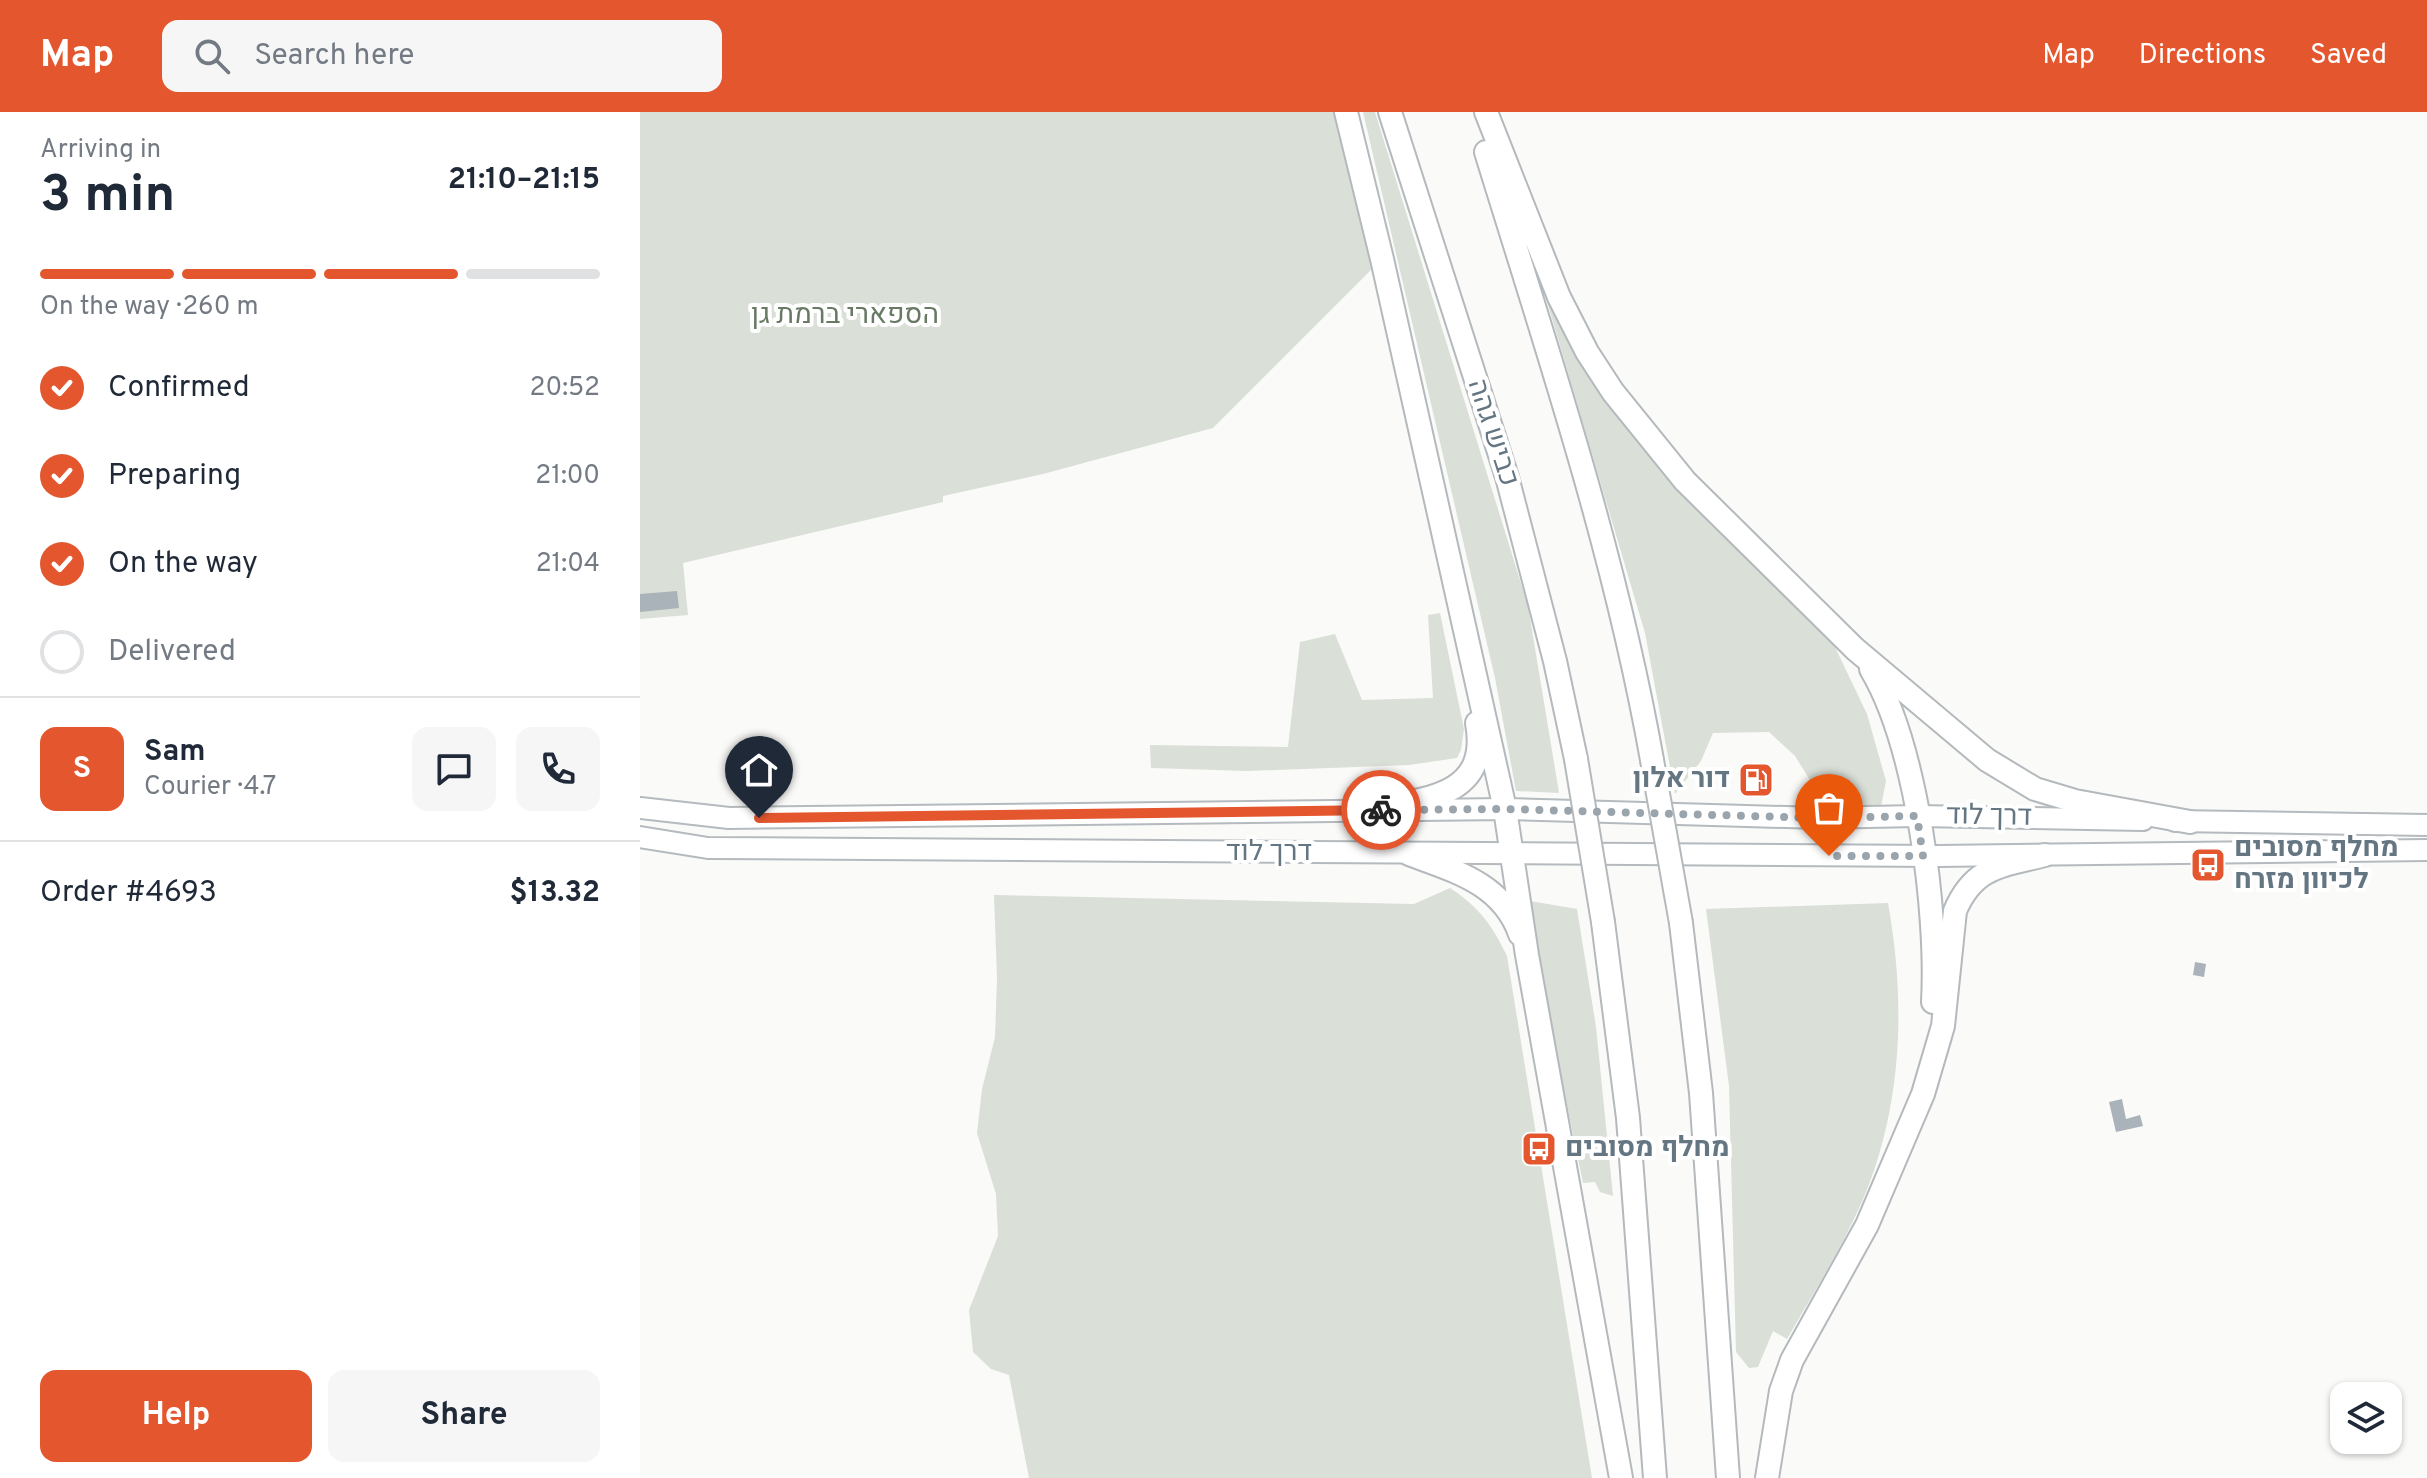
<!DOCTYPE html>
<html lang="en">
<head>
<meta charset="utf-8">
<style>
  body { margin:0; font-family:Overpass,Heebo,sans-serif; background:#f6f6f7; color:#1f2937; height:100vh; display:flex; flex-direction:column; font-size:30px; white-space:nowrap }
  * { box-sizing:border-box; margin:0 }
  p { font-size:26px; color:#747a83 }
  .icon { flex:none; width:44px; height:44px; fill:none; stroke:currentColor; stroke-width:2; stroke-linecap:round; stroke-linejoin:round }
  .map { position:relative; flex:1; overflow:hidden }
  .drawer { display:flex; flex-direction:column; background:#fff; width:640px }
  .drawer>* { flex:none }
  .buttons { position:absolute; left:1690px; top:1270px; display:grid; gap:16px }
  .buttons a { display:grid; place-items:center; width:72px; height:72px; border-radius:16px; background:#fff; box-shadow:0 2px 6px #0004; font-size:40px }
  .pin { position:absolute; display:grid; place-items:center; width:68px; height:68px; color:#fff; margin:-82px -34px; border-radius:50% 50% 50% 0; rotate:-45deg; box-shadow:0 0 8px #0007 }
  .pin .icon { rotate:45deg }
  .courier { position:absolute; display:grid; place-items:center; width:80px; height:80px; margin:-40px; border:6px solid #e4572e; border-radius:50%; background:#fff; color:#222; box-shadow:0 2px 10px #0007 }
  .summary em { font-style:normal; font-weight:700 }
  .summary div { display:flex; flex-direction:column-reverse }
  .summary { display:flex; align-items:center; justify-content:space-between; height:136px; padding:0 40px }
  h1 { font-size:52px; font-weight:700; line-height:60px }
  .bar { display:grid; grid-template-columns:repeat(4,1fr); gap:12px 8px; align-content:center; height:96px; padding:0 40px }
  .bar i { height:10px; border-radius:6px; background:#e0e1e3 }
  .bar .current { background:#e4572e }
  .bar p { grid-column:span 4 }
  .line { display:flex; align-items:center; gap:20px; padding:0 40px; border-top:2px solid #e0e1e3 }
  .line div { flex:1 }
  .round { display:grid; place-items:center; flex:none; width:84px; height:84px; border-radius:16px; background:#f6f6f7 }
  ol { padding:0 40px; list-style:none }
  li { display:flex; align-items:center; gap:24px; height:88px }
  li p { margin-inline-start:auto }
  li .icon { padding:8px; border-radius:50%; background:#e4572e; color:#fff; stroke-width:4 }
  li:last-child { color:#747a83 }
  li i { width:44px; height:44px; border:4px solid #e0e1e3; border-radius:50% }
  .primary-button { display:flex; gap:16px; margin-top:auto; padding:16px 40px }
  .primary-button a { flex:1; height:92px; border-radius:16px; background:#e4572e; color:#fff; font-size:32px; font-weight:700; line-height:92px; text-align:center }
  .primary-button a+a { background:#f6f6f7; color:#1f2937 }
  header { display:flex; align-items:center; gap:48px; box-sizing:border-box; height:112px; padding:0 40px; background:#e4572e; color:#fff }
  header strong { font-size:38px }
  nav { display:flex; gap:44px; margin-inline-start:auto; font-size:28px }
  .search { width:560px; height:72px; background:#f6f6f7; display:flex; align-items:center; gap:20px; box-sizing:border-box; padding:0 28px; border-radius:16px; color:#747a83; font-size:30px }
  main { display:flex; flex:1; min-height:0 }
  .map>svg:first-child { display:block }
  .green { fill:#dadfd7 }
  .building { fill:#aab3b9 }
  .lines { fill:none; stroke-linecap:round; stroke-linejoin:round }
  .primary-casing { stroke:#b5babe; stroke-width:24 }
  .highway-casing { stroke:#b4b9bd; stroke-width:26 }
  .primary { stroke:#fff; stroke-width:20 }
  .highway { stroke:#fff; stroke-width:22 }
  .highway-bridge-casing { stroke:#b4b9bd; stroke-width:26; stroke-linecap:butt }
  .highway-bridge { stroke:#fff; stroke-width:22 }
  .done { stroke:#99a4ac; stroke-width:8; stroke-dasharray:0 14.4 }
  .route { stroke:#e4572e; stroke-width:10 }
  .labels { text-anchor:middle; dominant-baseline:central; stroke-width:8; stroke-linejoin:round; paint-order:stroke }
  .park-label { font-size:28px; fill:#687a64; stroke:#fff }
  .street-label { font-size:28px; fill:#657683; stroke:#fff }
  .poi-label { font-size:28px; font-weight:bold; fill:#657683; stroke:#fff; text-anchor:start }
</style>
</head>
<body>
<header>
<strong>Map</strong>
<div class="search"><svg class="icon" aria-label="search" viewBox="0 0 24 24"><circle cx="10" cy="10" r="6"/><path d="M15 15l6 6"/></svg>Search here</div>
<nav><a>Map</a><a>Directions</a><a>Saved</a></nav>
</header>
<main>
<section class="drawer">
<div class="summary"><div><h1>3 min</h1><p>Arriving in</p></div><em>21:10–21:15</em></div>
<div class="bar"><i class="current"></i><i class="current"></i><i class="current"></i><i></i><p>On the way · 260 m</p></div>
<ol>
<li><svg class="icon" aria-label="check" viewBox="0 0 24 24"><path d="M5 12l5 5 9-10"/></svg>Confirmed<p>20:52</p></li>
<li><svg class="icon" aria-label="check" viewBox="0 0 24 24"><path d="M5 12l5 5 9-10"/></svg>Preparing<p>21:00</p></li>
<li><svg class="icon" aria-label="check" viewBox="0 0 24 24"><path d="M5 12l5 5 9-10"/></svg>On the way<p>21:04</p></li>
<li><i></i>Delivered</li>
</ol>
<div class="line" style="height:144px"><b class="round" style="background:#e4572e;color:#fff">S</b><div><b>Sam</b><p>Courier · 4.7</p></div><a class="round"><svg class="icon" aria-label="chat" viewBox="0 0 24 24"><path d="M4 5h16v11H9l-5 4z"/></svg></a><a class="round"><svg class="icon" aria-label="phone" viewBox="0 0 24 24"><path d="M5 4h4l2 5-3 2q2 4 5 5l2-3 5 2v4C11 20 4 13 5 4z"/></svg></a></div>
<div class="line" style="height:104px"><div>Order #4693</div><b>$13.32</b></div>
<div class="primary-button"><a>Help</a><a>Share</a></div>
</section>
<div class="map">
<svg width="1787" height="1366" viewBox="0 0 1787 1366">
  <rect width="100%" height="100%" fill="#fafaf8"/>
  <path class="green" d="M 0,0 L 700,0 L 732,157 L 573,316 L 403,362 L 303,384 L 303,390 L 43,451 L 48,503 L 0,507 Z
    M 723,0 L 735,0 L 888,494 L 919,681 L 876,679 L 855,566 Z
    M 898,159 L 924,223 L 970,280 L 1042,383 L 1154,488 L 1194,533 L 1227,602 L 1246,669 L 1241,694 L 1186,694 L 1155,644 L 1129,620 L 1073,621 L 1061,649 L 1035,682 L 1005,521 Z
    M 800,501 L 824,617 L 821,638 L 817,646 L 769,653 L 608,659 L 511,656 L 510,633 L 648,635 L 660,530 L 695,522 L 722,588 L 793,586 L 788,503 Z
    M 810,776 C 839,795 852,813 867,844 L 952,1366 L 389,1366 L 369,1263 L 351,1257 L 333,1240 L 329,1198 L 358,1124 L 356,1082 L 337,1021 L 342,977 L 355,925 L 357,866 L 354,783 L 774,792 Z
    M 890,789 L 937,797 L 956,915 L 973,1084 L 960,1080 L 955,1070 L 943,1071 L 895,838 Z
    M 1248,791 C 1265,886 1263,984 1228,1075 C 1207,1128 1175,1178 1147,1227 L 1133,1219 L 1118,1255 L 1109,1256 L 1096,1240 L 1089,974 L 1066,797 Z"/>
  <path class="building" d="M 37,479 L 39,496 L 0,500 L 0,482 Z
    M 1555,850 L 1566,852 L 1564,865 L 1553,863 Z
    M 1482,987 L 1486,1007 L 1500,1003 L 1503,1014 L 1476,1020 L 1469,990 Z"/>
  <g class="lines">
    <defs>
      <path id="primary" d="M 0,696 L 89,706 L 865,697 L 1178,706 L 1277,704 L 1503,708
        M 1535,709 L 1787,713
        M 0,725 L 68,736 L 1299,744 L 1787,738"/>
      <path id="highway" d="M 706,0 L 742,147 L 865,697 L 887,843 L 981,1366
        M 750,0 L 867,365 L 915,549 L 936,647
        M 846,0 L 919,185 L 947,240 L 973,280 L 1045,369 L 1215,537 L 1347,648 L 1395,677 L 1435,689 L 1550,710
        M 846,40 C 908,241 975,440 1012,648
        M 1231,557 C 1277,634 1298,800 1293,890
        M 721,698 C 776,688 851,689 837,611
        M 769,742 C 814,759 862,771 880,822
        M 963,810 L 988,1006 L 1015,1366
        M 1041,811 L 1061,981 L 1088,1366
        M 1127,1366 L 1141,1279 L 1152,1248 L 1227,1113 L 1283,982 L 1303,914 L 1315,799 C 1334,754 1362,754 1405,743"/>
    </defs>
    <use href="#primary" class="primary-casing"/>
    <use href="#highway" class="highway-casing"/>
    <use href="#primary" class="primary"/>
    <use href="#highway" class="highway"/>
    <defs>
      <path id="highway-bridge" d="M 936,647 L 963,810
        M 1012,648 L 1041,811"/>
    </defs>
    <use href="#highway-bridge" class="highway-bridge-casing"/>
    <use href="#highway-bridge" class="highway-bridge"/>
  </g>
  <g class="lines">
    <path class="done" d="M 741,698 L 865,697 L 1178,706 L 1277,704 L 1283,744 L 1189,744"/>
    <path class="route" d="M 119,706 L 741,698"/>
  </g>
  <defs>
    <symbol id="fuel-square" viewBox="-11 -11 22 22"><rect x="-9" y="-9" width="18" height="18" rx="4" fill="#e4572e" stroke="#fff"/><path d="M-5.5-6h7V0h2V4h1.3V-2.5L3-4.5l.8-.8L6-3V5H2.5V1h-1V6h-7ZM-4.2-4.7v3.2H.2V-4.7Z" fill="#fff"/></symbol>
    <symbol id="bus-square" viewBox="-11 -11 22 22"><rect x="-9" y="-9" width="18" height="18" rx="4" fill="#e4572e" stroke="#fff"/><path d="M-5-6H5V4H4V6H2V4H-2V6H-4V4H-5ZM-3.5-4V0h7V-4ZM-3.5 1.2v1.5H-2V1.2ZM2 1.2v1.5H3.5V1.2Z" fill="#fff"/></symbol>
  </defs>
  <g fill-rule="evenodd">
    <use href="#fuel-square" x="1096" y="648" width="40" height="40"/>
    <use href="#bus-square" x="1548" y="733" width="40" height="40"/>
    <use href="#bus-square" x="879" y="1017" width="40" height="40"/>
  </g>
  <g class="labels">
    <g class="park-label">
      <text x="205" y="204">הספארי ברמת גן</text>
    </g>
    <g class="street-label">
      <text transform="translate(852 321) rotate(72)">כביש גהה</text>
      <text transform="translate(1349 705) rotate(1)">דרך לוד</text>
      <text x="629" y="741">דרך לוד</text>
    </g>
    <g class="poi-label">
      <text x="1090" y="668" text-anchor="end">דור אלון</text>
      <text x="1594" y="737">מחלף מסובים<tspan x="1594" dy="32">לכיוון מזרח</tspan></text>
      <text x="925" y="1037">מחלף מסובים</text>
    </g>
  </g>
</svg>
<div class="buttons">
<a><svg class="icon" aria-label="layers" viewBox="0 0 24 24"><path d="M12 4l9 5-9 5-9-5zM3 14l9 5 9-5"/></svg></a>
</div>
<div class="pin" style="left:1189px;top:744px;background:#ea580c"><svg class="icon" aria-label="bag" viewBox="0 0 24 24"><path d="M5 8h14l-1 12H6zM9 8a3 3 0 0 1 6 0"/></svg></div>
<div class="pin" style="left:119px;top:706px;background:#1f2937"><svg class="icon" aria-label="home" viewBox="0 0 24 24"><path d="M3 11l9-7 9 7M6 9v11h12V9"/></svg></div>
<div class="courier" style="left:741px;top:698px"><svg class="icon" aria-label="bike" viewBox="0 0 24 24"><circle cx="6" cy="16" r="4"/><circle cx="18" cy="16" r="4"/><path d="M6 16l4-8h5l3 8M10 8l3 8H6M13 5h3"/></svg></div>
</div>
</main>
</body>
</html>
